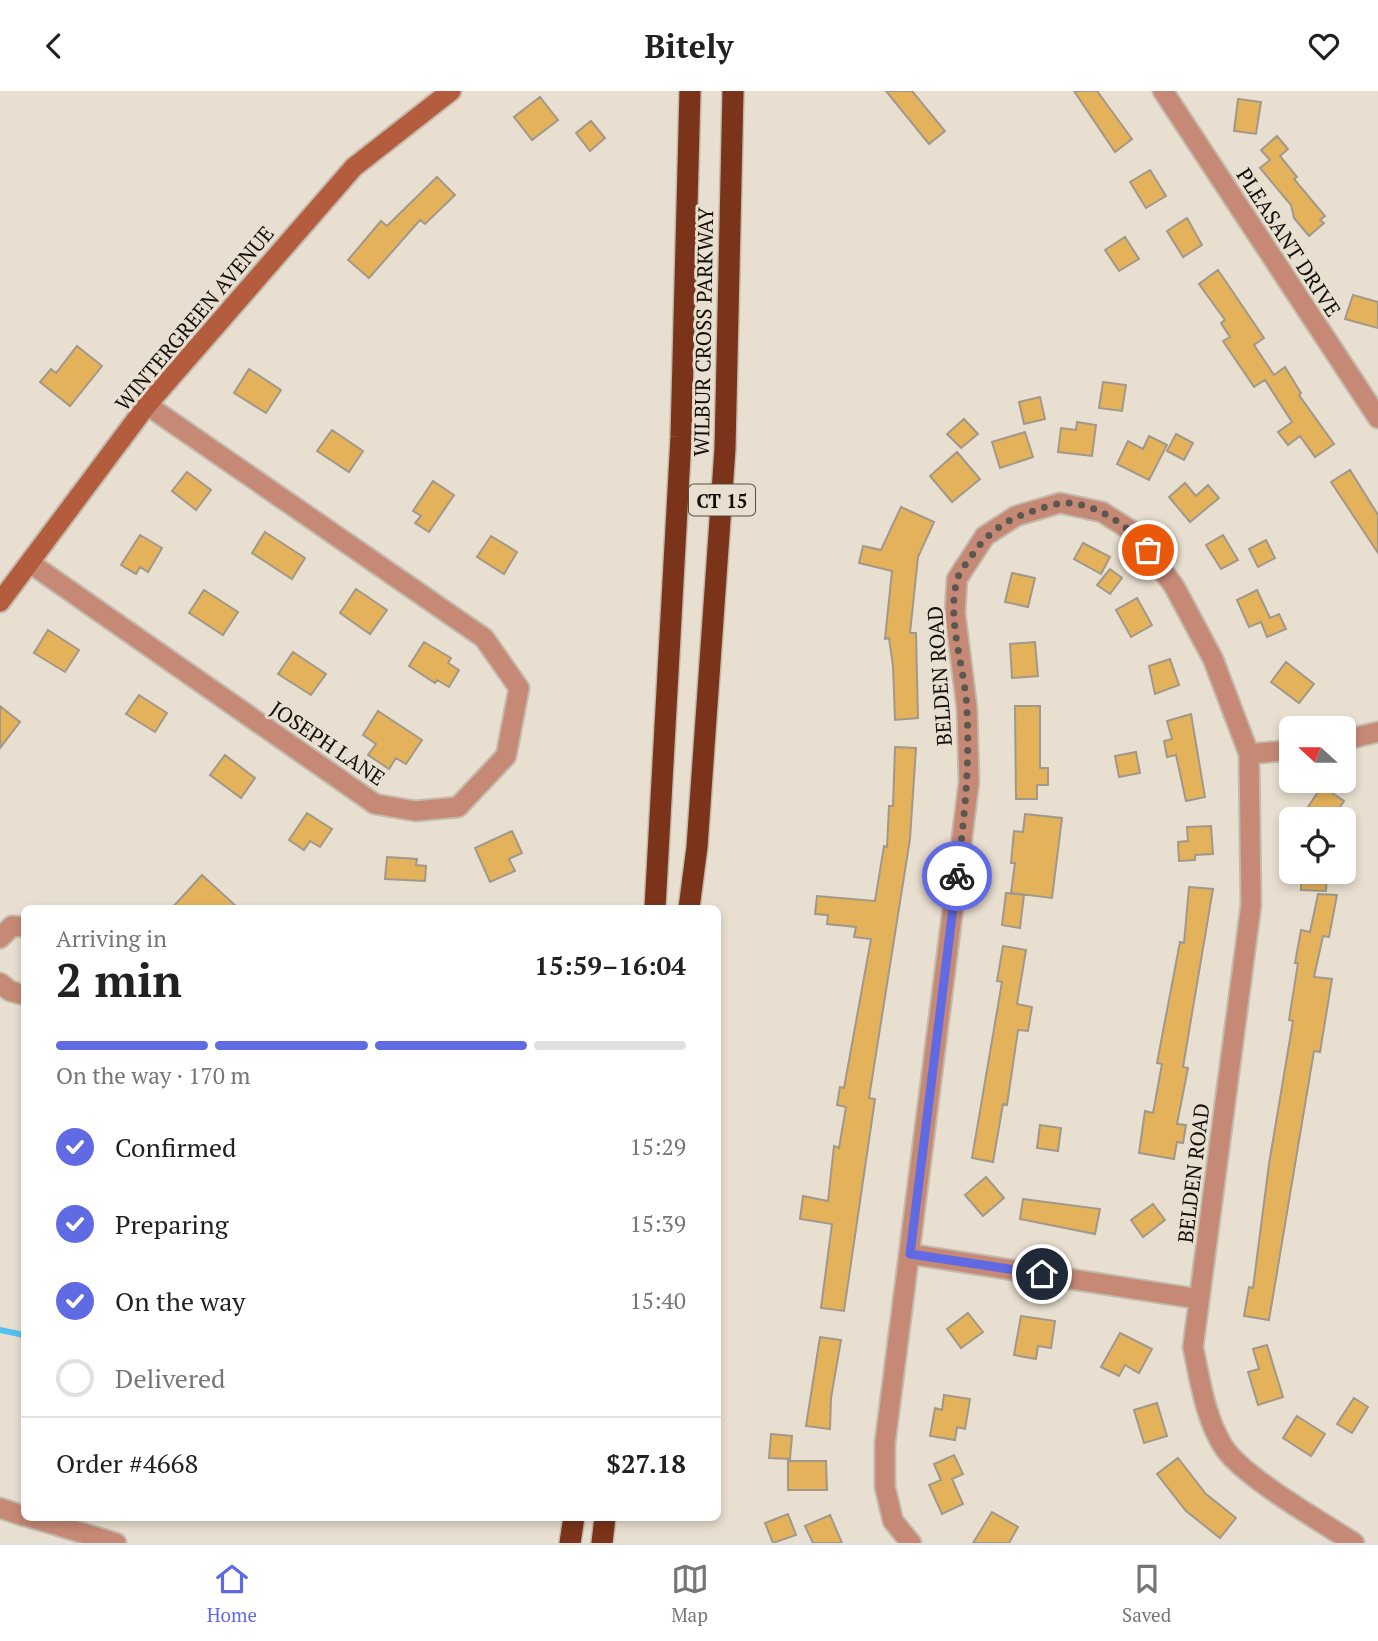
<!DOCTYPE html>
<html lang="en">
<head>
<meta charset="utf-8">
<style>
  body { margin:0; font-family:"PT Serif",serif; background:#f2f2f2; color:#222; height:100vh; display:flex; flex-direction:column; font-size:26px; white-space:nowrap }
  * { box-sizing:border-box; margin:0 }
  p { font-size:23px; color:#767676 }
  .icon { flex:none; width:38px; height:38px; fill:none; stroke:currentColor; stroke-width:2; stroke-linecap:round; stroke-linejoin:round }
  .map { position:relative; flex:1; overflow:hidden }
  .details { position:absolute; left:21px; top:814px; width:700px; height:616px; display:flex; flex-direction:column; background:#fff; border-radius:10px; box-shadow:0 4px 10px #0003 }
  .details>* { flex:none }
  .needle { width:46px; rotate:291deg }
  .controls { position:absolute; left:1279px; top:625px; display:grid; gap:14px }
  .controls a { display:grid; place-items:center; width:77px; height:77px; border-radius:10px; background:#fff; box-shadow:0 4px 10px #0003; font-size:35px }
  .pin { position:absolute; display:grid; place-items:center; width:60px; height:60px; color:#fff; margin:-30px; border:4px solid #fff; border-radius:50%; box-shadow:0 2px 7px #0007 }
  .courier { position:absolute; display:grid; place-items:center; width:70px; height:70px; margin:-35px; border:5px solid #606be3; border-radius:50%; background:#fff; color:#222; box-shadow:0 2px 9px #0007 }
  .head em { font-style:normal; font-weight:700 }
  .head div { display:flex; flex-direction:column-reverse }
  .head { display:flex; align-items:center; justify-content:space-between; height:119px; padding:0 35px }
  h1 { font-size:46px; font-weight:700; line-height:52px }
  .bar { display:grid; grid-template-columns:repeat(4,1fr); gap:10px 7px; align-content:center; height:84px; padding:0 35px }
  .bar i { height:9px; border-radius:5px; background:#e0e0e0 }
  .bar .selected { background:#606be3 }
  .bar p { grid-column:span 4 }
  .line { display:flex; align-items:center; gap:18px; padding:0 35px; border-top:2px solid #e0e0e0 }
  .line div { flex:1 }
  ol { padding:0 35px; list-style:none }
  li { display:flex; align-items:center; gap:21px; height:77px }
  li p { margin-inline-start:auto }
  li .icon { padding:7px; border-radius:50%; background:#606be3; color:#fff; stroke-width:4 }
  li:last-child { color:#767676 }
  li i { width:38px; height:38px; border:4px solid #e0e0e0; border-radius:50% }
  header { display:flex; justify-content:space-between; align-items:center; height:91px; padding:0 35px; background:#fff; font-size:32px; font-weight:700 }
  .menu { display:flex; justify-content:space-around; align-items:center; height:98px; border-top:2px solid #e0e0e0; background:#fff; font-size:19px; color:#767676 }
  .menu a { display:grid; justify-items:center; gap:4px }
  .menu .selected { color:#606be3 }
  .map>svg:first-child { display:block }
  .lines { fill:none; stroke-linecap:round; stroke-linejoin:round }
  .stream { stroke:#55c1f2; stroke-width:6 }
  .building { fill:#e4b25b; stroke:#a1988a; stroke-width:2 }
  .minor-casing { stroke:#c2baac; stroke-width:23 }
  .secondary-casing { stroke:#c2baac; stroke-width:23 }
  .motorway-casing { stroke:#c2baac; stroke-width:24 }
  .minor { stroke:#c68975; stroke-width:19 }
  .secondary { stroke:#b45c3e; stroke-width:19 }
  .motorway { stroke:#7b331a; stroke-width:21 }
  .done { stroke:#5d584f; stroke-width:7; stroke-dasharray:0 12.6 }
  .route { stroke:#606be3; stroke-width:9 }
  .labels { text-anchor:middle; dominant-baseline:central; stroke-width:6; stroke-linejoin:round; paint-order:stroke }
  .shield { fill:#e9dfd0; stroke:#524d45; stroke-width:2 }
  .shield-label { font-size:19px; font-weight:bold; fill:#120f0a }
  .street-label { font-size:21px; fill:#120f0a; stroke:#e9dfd0 }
</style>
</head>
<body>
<header><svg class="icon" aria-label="back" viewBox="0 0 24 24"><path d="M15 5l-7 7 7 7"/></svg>Bitely<svg class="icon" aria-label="heart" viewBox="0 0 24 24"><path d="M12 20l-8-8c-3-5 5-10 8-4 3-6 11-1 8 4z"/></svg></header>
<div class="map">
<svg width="1378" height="1452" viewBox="0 0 1378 1452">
  <rect width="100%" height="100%" fill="#e9dfd0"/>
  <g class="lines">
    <path class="stream" d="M 0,1239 L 24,1244"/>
  </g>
  <path class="building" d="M 886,0 L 912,0 L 945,40 L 929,53 Z
    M 1074,0 L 1097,0 L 1132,48 L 1115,61 Z
    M 540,6 L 558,29 L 532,49 L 514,26 Z
    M 1238,8 L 1261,11 L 1256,43 L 1234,40 Z
    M 591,30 L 605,47 L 590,60 L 576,42 Z
    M 1277,45 L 1288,58 L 1280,65 L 1297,86 L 1294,88 L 1325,125 L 1320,129 L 1324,132 L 1309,145 L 1294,127 L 1291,114 L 1260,77 L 1270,69 L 1261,59 Z
    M 1150,79 L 1166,105 L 1146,117 L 1130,91 Z
    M 437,86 L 455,104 L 425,133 L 420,129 L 369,187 L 348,169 L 381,130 L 387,135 Z
    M 1187,127 L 1202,154 L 1183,166 L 1167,140 Z
    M 1125,146 L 1139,168 L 1119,180 L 1105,159 Z
    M 1218,179 L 1264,247 L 1254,254 L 1274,284 L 1285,276 L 1301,302 L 1299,304 L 1334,353 L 1315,366 L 1300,345 L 1288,354 L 1278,341 L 1292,331 L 1265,289 L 1254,296 L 1223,250 L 1230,246 L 1221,232 L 1225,229 L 1199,193 Z
    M 1353,204 L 1378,211 L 1378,237 L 1345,228 Z
    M 77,255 L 102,275 L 70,315 L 40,291 L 51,278 L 56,282 Z
    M 249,278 L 281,299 L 266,322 L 234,302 Z
    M 1103,291 L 1126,294 L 1122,320 L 1099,317 Z
    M 1040,306 L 1045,328 L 1024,333 L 1019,311 Z
    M 964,328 L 978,343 L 961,357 L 947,343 Z
    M 1077,331 L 1096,334 L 1092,365 L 1058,361 L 1061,337 L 1076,339 Z
    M 332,339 L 363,360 L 349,381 L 317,360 Z
    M 1025,341 L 1033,366 L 1000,377 L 992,351 Z
    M 1176,343 L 1193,352 L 1184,369 L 1167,360 Z
    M 1149,345 L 1167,354 L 1149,389 L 1117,373 L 1128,350 L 1143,358 Z
    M 957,361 L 980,388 L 952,411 L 930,385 Z
    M 1350,379 L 1378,424 L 1378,462 L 1331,391 Z
    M 187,381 L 211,399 L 196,419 L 172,400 Z
    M 433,390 L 454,404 L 429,441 L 415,432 L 421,425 L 413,420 Z
    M 1185,392 L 1196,405 L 1208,394 L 1219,407 L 1190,431 L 1169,406 Z
    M 901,416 L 934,431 L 918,466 L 910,542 L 916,542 L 918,627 L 895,629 L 893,575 L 889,547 L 885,548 L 892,480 L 859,472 L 863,455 L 881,459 Z
    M 265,441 L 305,467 L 292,488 L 252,462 Z
    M 140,444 L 162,457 L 148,481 L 140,476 L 136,483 L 121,474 Z
    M 1223,444 L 1238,469 L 1221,478 L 1206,454 Z
    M 491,445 L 517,461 L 504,483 L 477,466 Z
    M 1266,449 L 1275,467 L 1258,476 L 1249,458 Z
    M 1083,452 L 1110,466 L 1101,483 L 1074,468 Z
    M 1110,478 L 1122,487 L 1110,503 L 1097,494 Z
    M 1012,482 L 1035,487 L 1028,516 L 1005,511 Z
    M 356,498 L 387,519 L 370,543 L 340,522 Z
    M 204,499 L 238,521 L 223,544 L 189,522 Z
    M 1257,499 L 1270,527 L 1279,523 L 1286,538 L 1267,546 L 1261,531 L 1249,536 L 1237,509 Z
    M 1137,507 L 1152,534 L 1131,546 L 1116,519 Z
    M 48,539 L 79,559 L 65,581 L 34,562 Z
    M 424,551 L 451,567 L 448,572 L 459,579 L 449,596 L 437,589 L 435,592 L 409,575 Z
    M 1035,551 L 1038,585 L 1012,587 L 1010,553 Z
    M 293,561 L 326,583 L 311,604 L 278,583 Z
    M 1170,568 L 1179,594 L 1155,603 L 1149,575 Z
    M 1286,571 L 1314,593 L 1299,612 L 1271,591 Z
    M 139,604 L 167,622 L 155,641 L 126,623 Z
    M 0,615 L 20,631 L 0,657 Z
    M 1015,615 L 1040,615 L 1040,677 L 1048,677 L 1048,694 L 1037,694 L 1037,708 L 1016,708 Z
    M 378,620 L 422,649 L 406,673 L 396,667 L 389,678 L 368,664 L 376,653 L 363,644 Z
    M 1191,623 L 1205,706 L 1186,710 L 1176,664 L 1167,666 L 1164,650 L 1172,648 L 1167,630 Z
    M 895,656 L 916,657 L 910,748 L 869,1007 L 875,1008 L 844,1220 L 821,1217 L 832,1133 L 800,1128 L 803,1105 L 828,1110 L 834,1055 L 839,1057 L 846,1016 L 837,1014 L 840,996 L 844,997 L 871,848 L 854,846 L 856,836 L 827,833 L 828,824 L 815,823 L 817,805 L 875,810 L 884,755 L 887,756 L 889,715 L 893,715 Z
    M 1136,661 L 1140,682 L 1119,686 L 1115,665 Z
    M 225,664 L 255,687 L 241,707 L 210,684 Z
    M 1322,695 L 1344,710 L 1332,728 L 1300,728 Z
    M 307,722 L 332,738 L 320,756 L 310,750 L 304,759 L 289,749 Z
    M 1025,723 L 1062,727 L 1052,807 L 1011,802 L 1015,772 L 1011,772 L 1014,740 L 1023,741 Z
    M 1211,735 L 1213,763 L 1195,764 L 1195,769 L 1179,770 L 1178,751 L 1188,750 L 1187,736 Z
    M 512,740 L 522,762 L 509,768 L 515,780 L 490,791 L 475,757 Z
    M 387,766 L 417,768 L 416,774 L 426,775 L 425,790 L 385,788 Z
    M 1301,780 L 1327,780 L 1326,800 L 1301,799 Z
    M 202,784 L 238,817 L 172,817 Z
    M 1189,796 L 1213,798 L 1183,976 L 1188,977 L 1177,1033 L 1186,1034 L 1183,1052 L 1177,1051 L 1174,1068 L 1139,1062 L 1145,1020 L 1153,1022 L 1162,973 L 1157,972 L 1180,851 L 1184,852 Z
    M 1006,802 L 1024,804 L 1020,837 L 1002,834 Z
    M 1318,803 L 1337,804 L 1329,846 L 1323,845 L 1314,886 L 1332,888 L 1320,961 L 1314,960 L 1269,1229 L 1244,1225 L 1249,1196 L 1253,1197 L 1269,1073 L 1293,930 L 1289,929 L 1298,872 L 1295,872 L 1301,839 L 1310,841 Z
    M 1003,855 L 1026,859 L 1017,913 L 1032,916 L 1028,940 L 1018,939 L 1007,1014 L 1003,1013 L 993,1071 L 972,1067 L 1002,891 L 997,890 Z
    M 1040,1034 L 1061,1037 L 1058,1060 L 1037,1057 Z
    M 986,1086 L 1004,1107 L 983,1125 L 965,1104 Z
    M 1023,1108 L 1100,1118 L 1095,1143 L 1020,1128 Z
    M 1153,1113 L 1165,1129 L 1143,1146 L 1131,1129 Z
    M 968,1222 L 983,1241 L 961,1257 L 947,1238 Z
    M 1021,1225 L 1055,1230 L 1051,1257 L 1038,1255 L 1036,1268 L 1014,1264 Z
    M 1120,1242 L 1152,1258 L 1139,1282 L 1125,1274 L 1119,1285 L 1101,1276 Z
    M 820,1246 L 841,1249 L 831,1307 L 830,1338 L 806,1335 Z
    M 1267,1254 L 1283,1306 L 1258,1314 L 1248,1281 L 1259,1278 L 1253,1258 Z
    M 944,1304 L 970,1308 L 965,1338 L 957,1336 L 955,1349 L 930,1345 L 935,1317 L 942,1319 Z
    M 1354,1307 L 1368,1316 L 1352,1342 L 1337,1333 Z
    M 1157,1312 L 1167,1345 L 1144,1352 L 1134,1319 Z
    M 1297,1325 L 1325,1343 L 1311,1365 L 1283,1347 Z
    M 771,1343 L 792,1345 L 790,1368 L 769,1367 Z
    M 954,1364 L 963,1383 L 952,1388 L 963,1413 L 942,1423 L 929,1394 L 941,1389 L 934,1373 Z
    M 1178,1367 L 1206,1403 L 1236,1427 L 1220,1447 L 1186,1420 L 1157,1383 Z
    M 788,1370 L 826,1370 L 827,1399 L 788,1399 Z
    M 992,1421 L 1018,1436 L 1009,1452 L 973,1452 Z
    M 788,1423 L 796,1444 L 773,1452 L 765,1432 Z
    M 830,1424 L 842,1452 L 813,1452 L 805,1435 Z"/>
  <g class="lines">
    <defs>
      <path id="minor" d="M 1163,0 L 1378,327
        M 30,472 L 375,713 L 415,720 L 458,716 L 506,665 L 519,597 L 484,547 L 147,314
        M 1344,649 L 1378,641
        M 1249,663 L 1292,659
        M 0,847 L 12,835 L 24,836
        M 0,892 L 10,900 L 24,904
        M 910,1163 L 1199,1208
        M 0,1417 L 24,1425
        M 29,1426 L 116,1452
        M 911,1452 L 893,1430 L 885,1396 L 885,1352 L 969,691 L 967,618 L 955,522 L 957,488 L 985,445 L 1016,425 L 1060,412 L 1102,421 L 1135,442 L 1174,495 L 1213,568 L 1249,663 L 1251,814 L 1193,1256 C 1200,1289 1205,1326 1223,1355 C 1241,1385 1322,1431 1354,1452"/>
      <path id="secondary" d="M 0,511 L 147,314 L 354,76 L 451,0"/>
      <path id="motorway" d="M 655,817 L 681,346 L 690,0
        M 689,817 L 697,756 L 725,358 L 733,0
        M 570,1452 L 574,1426
        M 602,1452 L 605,1426"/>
    </defs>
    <use href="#minor" class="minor-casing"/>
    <use href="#secondary" class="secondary-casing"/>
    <use href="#motorway" class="motorway-casing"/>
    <use href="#minor" class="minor"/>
    <use href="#secondary" class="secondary"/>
    <use href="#motorway" class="motorway"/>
  </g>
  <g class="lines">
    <path class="done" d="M 957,785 C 964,730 970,676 967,621 C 966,579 946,531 957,489 C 959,481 966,473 971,466 C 993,433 1015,425 1052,414 C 1086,404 1129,434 1148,459"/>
    <path class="route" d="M 957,785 L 910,1163 L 1042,1183"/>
  </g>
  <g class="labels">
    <rect class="shield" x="689" y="393.5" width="66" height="31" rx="5"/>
    <g class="shield-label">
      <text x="722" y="409">CT 15</text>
    </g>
    <g class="street-label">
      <text transform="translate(1289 151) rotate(57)">PLEASANT DRIVE</text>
      <text transform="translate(194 227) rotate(-50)">WINTERGREEN AVENUE</text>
      <text transform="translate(703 241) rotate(-89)">WILBUR CROSS PARKWAY</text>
      <text transform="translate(939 585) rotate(-94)">BELDEN ROAD</text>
      <text transform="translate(328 652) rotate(34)">JOSEPH LANE</text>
      <text transform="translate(1193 1082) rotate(-83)">BELDEN ROAD</text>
    </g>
  </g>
</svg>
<div class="controls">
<a><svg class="needle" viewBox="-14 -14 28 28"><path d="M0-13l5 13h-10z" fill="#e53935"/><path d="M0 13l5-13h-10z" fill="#767676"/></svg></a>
<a><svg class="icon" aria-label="locate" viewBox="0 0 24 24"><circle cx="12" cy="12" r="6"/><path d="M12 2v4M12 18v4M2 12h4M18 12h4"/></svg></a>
</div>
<div class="pin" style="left:1148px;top:459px;background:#ea580c"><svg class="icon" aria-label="bag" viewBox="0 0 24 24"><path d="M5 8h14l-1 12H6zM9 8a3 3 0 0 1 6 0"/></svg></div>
<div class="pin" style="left:1042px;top:1183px;background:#1f2937"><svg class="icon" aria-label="home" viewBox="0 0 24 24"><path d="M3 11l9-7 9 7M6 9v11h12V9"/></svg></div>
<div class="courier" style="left:957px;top:785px"><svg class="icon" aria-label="bike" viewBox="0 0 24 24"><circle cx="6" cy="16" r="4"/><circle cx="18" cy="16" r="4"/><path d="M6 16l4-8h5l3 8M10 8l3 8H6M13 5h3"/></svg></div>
<section class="details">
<div class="head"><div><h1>2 min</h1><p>Arriving in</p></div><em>15:59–16:04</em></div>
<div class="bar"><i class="selected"></i><i class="selected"></i><i class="selected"></i><i></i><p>On the way · 170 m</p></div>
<ol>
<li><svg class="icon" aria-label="check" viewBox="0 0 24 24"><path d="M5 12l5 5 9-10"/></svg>Confirmed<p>15:29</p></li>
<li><svg class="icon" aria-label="check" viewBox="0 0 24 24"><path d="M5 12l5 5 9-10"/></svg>Preparing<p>15:39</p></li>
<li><svg class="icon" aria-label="check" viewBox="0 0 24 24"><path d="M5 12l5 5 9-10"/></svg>On the way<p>15:40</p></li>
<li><i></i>Delivered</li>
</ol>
<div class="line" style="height:91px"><div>Order #4668</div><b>$27.18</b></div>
</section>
</div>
<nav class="menu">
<a class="selected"><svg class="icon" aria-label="home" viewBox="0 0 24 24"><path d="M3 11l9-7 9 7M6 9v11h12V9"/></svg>Home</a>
<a><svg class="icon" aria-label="map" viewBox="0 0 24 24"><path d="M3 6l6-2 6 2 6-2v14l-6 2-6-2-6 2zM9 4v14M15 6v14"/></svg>Map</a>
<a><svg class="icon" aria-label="saved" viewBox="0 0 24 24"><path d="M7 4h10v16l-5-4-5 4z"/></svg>Saved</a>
</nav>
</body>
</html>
